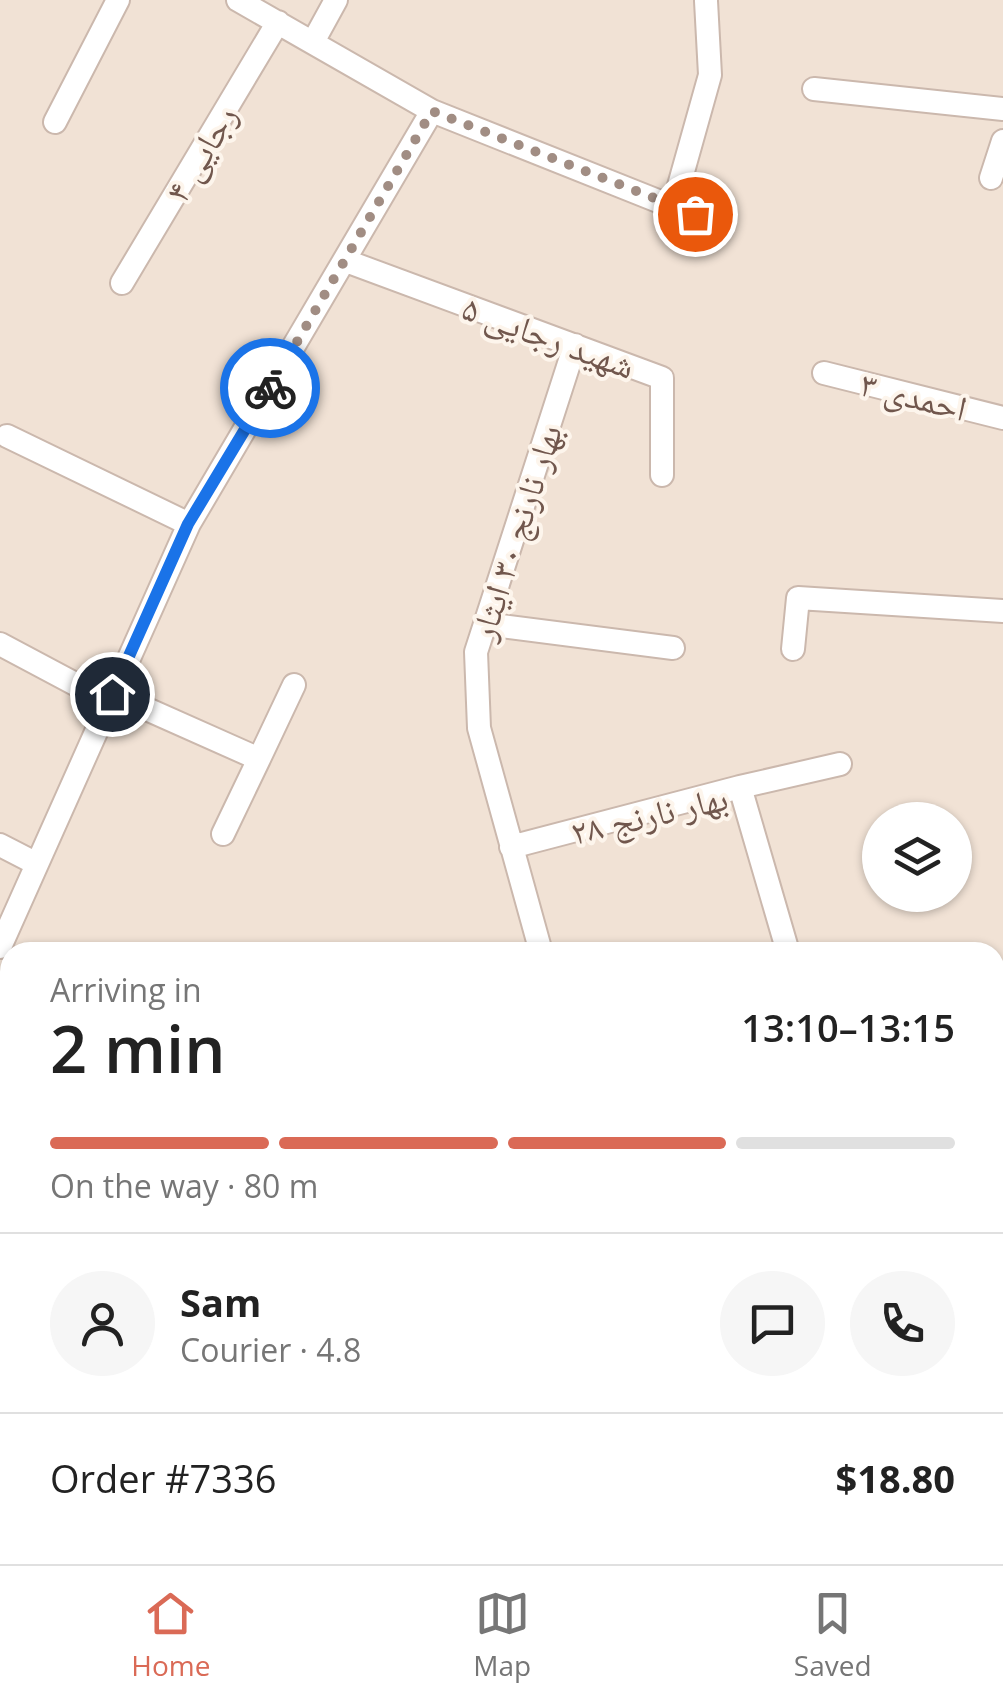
<!DOCTYPE html>
<html lang="en">
<head>
<meta charset="utf-8">
<style>
  body { margin:0; font-family:"Open Sans","Noto Naskh Arabic",sans-serif; background:#f6f6f6; color:#222; height:100vh; display:flex; flex-direction:column; font-size:38px; white-space:nowrap }
  * { box-sizing:border-box; margin:0 }
  p { font-size:32px; color:#767676 }
  .icon { flex:none; width:55px; height:55px; fill:none; stroke:currentColor; stroke-width:2; stroke-linecap:round; stroke-linejoin:round }
  .map { position:relative; flex:1; overflow:hidden }
  .details { position:absolute; left:0px; top:942px; width:1005px; height:622px; display:flex; flex-direction:column; background:#fff; border-radius:30px 30px 0 0; box-shadow:0 2px 8px #0004 }
  .details>* { flex:none }
  .fabs { position:absolute; left:862px; top:802px; display:grid; gap:20px }
  .fabs a { display:grid; place-items:center; width:110px; height:110px; border-radius:50%; background:#fff; box-shadow:0 2px 8px #0004; font-size:50px }
  .pin { position:absolute; display:grid; place-items:center; width:85px; height:85px; color:#fff; margin:-42px; border:5px solid #fff; border-radius:50%; box-shadow:0 2px 10px #0007 }
  .courier { position:absolute; display:grid; place-items:center; width:100px; height:100px; margin:-50px; border:8px solid #1a73e8; border-radius:50%; background:#fff; color:#222; box-shadow:0 2px 12px #0007 }
  .overview em { font-style:normal; font-weight:600 }
  .overview div { display:flex; flex-direction:column-reverse }
  .overview { display:flex; align-items:center; justify-content:space-between; height:170px; padding:0 50px }
  h1 { font-size:65px; font-weight:600; line-height:75px }
  .bar { display:grid; grid-template-columns:repeat(4,1fr); gap:15px 10px; align-content:center; height:120px; padding:0 50px }
  .bar i { height:12px; border-radius:8px; background:#e0e0e0 }
  .bar .on { background:#da6a56 }
  .bar p { grid-column:span 4 }
  .line { display:flex; align-items:center; gap:25px; padding:0 50px; border-top:2px solid #e0e0e0 }
  .line div { flex:1 }
  .round { display:grid; place-items:center; flex:none; width:105px; height:105px; border-radius:52px; background:#f6f6f6 }
  .menu { display:flex; justify-content:space-around; align-items:center; height:140px; border-top:2px solid #e0e0e0; background:#fff; font-size:28px; color:#767676 }
  .menu a { display:grid; justify-items:center; gap:5px }
  .menu .on { color:#da6a56 }
  .map>svg:first-child { display:block }
  .residential { fill:#f1e2d5; fill-rule:evenodd }
  .lines { fill:none; stroke-linecap:round; stroke-linejoin:round }
  .street-casing { stroke:#cbb8ad; stroke-width:26 }
  .highway-casing { stroke:#d7d0cd; stroke-width:46 }
  .street { stroke:#fff; stroke-width:22 }
  .highway { stroke:#efb1a2; stroke-width:42 }
  .done { stroke:#a18d83; stroke-width:10; stroke-dasharray:0 18 }
  .route { stroke:#1a73e8; stroke-width:12 }
  .labels { text-anchor:middle; dominant-baseline:central; stroke-width:8; stroke-linejoin:round; paint-order:stroke }
  .street-label { font-size:35px; fill:#71574d; stroke:#fdf5ec }
</style>
</head>
<body>
<div class="map">
<svg width="1003" height="1564" viewBox="0 0 1003 1564">
  <rect width="100%" height="100%" fill="#faf1e6"/>
  <path class="residential" d="M 0,0 L 1003,0 L 1003,1564 L 0,1564 ZM 880,820 L 955,820 L 955,895 L 880,895 ZM 10,952 L 995,952 L 995,1555 L 10,1555 Z"/>
  <g class="lines">
    <defs>
      <path id="street" d="M 238,0 L 432,111 L 673,207 L 710,75 L 706,1
        M 313,42 L 336,0
        M 814,89 L 1003,109
        M 55,122 L 118,0
        M 991,178 L 1003,141
        M 673,207 L 718,220
        M 346,261 L 662,378 L 662,475
        M 122,283 L 278,22
        M 824,373 L 1003,418
        M 7,436 L 189,524
        M 485,624 L 673,648
        M 0,644 L 109,702
        M 793,649 L 798,598 L 1003,611
        M 113,694 L 259,759 L 223,834
        M 259,759 L 294,685
        M 740,787 L 840,764
        M 0,845 L 37,864
        M 511,847 L 740,787 L 788,952
        M 0,947 L 189,524 L 432,111
        M 541,952 L 479,728 L 476,652 L 575,345
        M 995,1135 L 1003,1129
        M 0,1297 L 10,1300
        M 995,1399 L 1003,1394
        M 995,1422 L 1003,1438
        M 0,1481 L 10,1483
        M 995,1548 L 1003,1523
        M 301,1564 L 315,1555
        M 740,1564 L 753,1555"/>
      <path id="highway" d="M 995,1204 L 1003,1199
        M 995,1273 L 1003,1268
        M 431,1564 L 445,1555
        M 536,1564 L 550,1555"/>
    </defs>
    <use href="#street" class="street-casing"/>
    <use href="#highway" class="highway-casing"/>
    <use href="#street" class="street"/>
    <use href="#highway" class="highway"/>
  </g>
  <g class="lines">
    <path class="done" d="M 270,388 L 432,111 L 695,214"/>
    <path class="route" d="M 112,694 L 188,524 L 270,388"/>
  </g>
  <g class="labels">
    <g class="street-label">
      <text transform="translate(200 153) rotate(-59)">رجایی ۴</text>
      <text transform="translate(549 336) rotate(20)">شهید رجایی ۵</text>
      <text transform="translate(914 395) rotate(14)">احمدی ۳</text>
      <text transform="translate(515 532) rotate(-72)">بهار نارنج ۳۰ ایثار</text>
      <text transform="translate(649 814) rotate(-13)">بهار نارنج ۲۸</text>
    </g>
  </g>
</svg>
<div class="fabs">
<a><svg class="icon" aria-label="layers" viewBox="0 0 24 24"><path d="M12 4l9 5-9 5-9-5zM3 14l9 5 9-5"/></svg></a>
</div>
<div class="pin" style="left:695px;top:214px;background:#ea580c"><svg class="icon" aria-label="bag" viewBox="0 0 24 24"><path d="M5 8h14l-1 12H6zM9 8a3 3 0 0 1 6 0"/></svg></div>
<div class="pin" style="left:112px;top:694px;background:#1f2937"><svg class="icon" aria-label="home" viewBox="0 0 24 24"><path d="M3 11l9-7 9 7M6 9v11h12V9"/></svg></div>
<div class="courier" style="left:270px;top:388px"><svg class="icon" aria-label="bike" viewBox="0 0 24 24"><circle cx="6" cy="16" r="4"/><circle cx="18" cy="16" r="4"/><path d="M6 16l4-8h5l3 8M10 8l3 8H6M13 5h3"/></svg></div>
<section class="details">
<div class="overview"><div><h1>2 min</h1><p>Arriving in</p></div><em>13:10–13:15</em></div>
<div class="bar"><i class="on"></i><i class="on"></i><i class="on"></i><i></i><p>On the way · 80 m</p></div>
<div class="line" style="height:180px"><a class="round"><svg class="icon" aria-label="person" viewBox="0 0 24 24"><circle cx="12" cy="8" r="4"/><path d="M4 21q1-7 8-7t8 7"/></svg></a><div><b>Sam</b><p>Courier · 4.8</p></div><a class="round"><svg class="icon" aria-label="chat" viewBox="0 0 24 24"><path d="M4 5h16v11H9l-5 4z"/></svg></a><a class="round"><svg class="icon" aria-label="phone" viewBox="0 0 24 24"><path d="M5 4h4l2 5-3 2q2 4 5 5l2-3 5 2v4C11 20 4 13 5 4z"/></svg></a></div>
<div class="line" style="height:130px"><div>Order #7336</div><b>$18.80</b></div>
</section>
</div>
<nav class="menu">
<a class="on"><svg class="icon" aria-label="home" viewBox="0 0 24 24"><path d="M3 11l9-7 9 7M6 9v11h12V9"/></svg>Home</a>
<a><svg class="icon" aria-label="map" viewBox="0 0 24 24"><path d="M3 6l6-2 6 2 6-2v14l-6 2-6-2-6 2zM9 4v14M15 6v14"/></svg>Map</a>
<a><svg class="icon" aria-label="saved" viewBox="0 0 24 24"><path d="M7 4h10v16l-5-4-5 4z"/></svg>Saved</a>
</nav>
</body>
</html>
